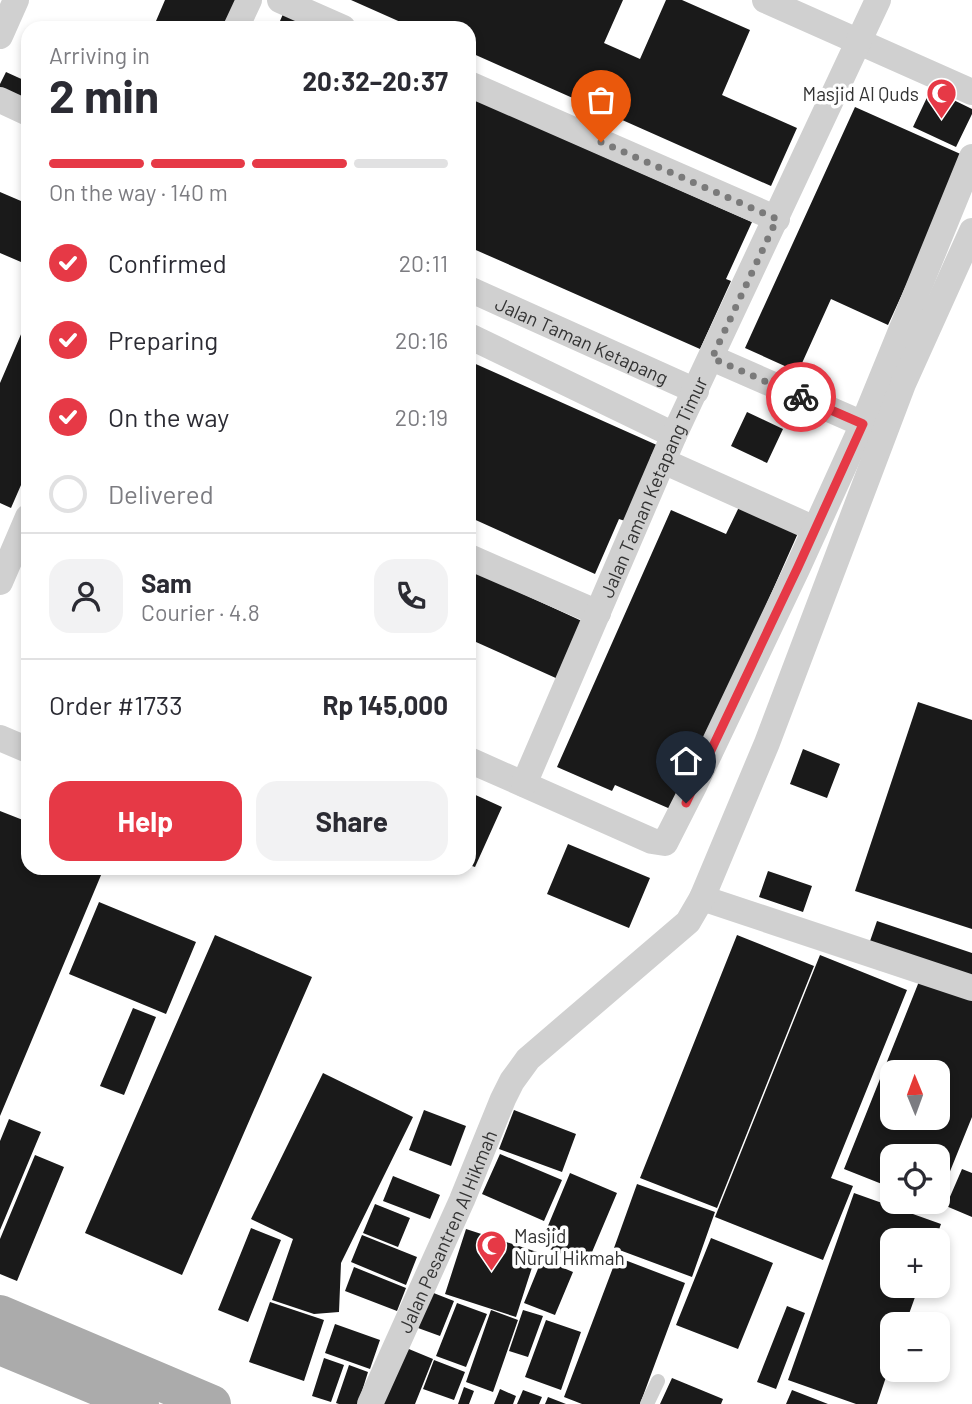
<!DOCTYPE html>
<html lang="en">
<head>
<meta charset="utf-8">
<style>
  body { margin:0; font-family:Barlow,sans-serif; background:#f2f2f3; color:#2b2b33; height:100vh; display:flex; flex-direction:column; font-size:26px; white-space:nowrap }
  * { box-sizing:border-box; margin:0 }
  p { font-size:23px; color:#7c7c81 }
  .icon { flex:none; width:38px; height:38px; fill:none; stroke:currentColor; stroke-width:2; stroke-linecap:round; stroke-linejoin:round }
  .map { position:relative; flex:1; overflow:hidden }
  .sheet { position:absolute; left:21px; top:21px; width:455px; height:854px; display:flex; flex-direction:column; background:#fff; border-radius:21px; box-shadow:0 4px 10px #0003 }
  .sheet>* { flex:none }
  .needle { width:46px; rotate:359deg }
  .controls { position:absolute; left:880px; top:1060px; display:grid; gap:14px }
  .controls a { display:grid; place-items:center; width:70px; height:70px; border-radius:14px; background:#fff; box-shadow:0 4px 10px #0003; font-size:35px }
  .pin { position:absolute; display:grid; place-items:center; width:60px; height:60px; color:#fff; margin:-72px -30px; border-radius:50% 50% 50% 0; rotate:-45deg; box-shadow:0 0 7px #0007 }
  .pin .icon { rotate:45deg }
  .courier { position:absolute; display:grid; place-items:center; width:70px; height:70px; margin:-35px; border:5px solid #e63946; border-radius:50%; background:#fff; color:#222; box-shadow:0 2px 9px #0007 }
  .summary em { font-style:normal; font-weight:700 }
  .summary div { display:flex; flex-direction:column-reverse }
  .summary { display:flex; align-items:center; justify-content:space-between; height:119px; padding:0 28px }
  h1 { font-size:46px; font-weight:700; line-height:52px }
  .bar { display:grid; grid-template-columns:repeat(4,1fr); gap:10px 7px; align-content:center; height:84px; padding:0 28px }
  .bar i { height:9px; border-radius:5px; background:#e1e1e2 }
  .bar .selected { background:#e63946 }
  .bar p { grid-column:span 4 }
  .line { display:flex; align-items:center; gap:18px; padding:0 28px; border-top:2px solid #e1e1e2 }
  .line div { flex:1 }
  .round { display:grid; place-items:center; flex:none; width:74px; height:74px; border-radius:21px; background:#f2f2f3 }
  ol { padding:0 28px; list-style:none }
  li { display:flex; align-items:center; gap:21px; height:77px }
  li p { margin-inline-start:auto }
  li .icon { padding:7px; border-radius:50%; background:#e63946; color:#fff; stroke-width:4 }
  li:last-child { color:#7c7c81 }
  li i { width:38px; height:38px; border:4px solid #e1e1e2; border-radius:50% }
  .primary-button { display:flex; gap:14px; margin-top:auto; padding:14px 28px }
  .primary-button a { flex:1; height:80px; border-radius:21px; background:#e63946; color:#fff; font-size:28px; font-weight:700; line-height:80px; text-align:center }
  .primary-button a+a { background:#f2f2f3; color:#2b2b33 }
  .map>svg:first-child { display:block }
  .building { fill:#1a1a1a; fill-rule:evenodd }
  .lines { fill:none; stroke-linecap:round; stroke-linejoin:round }
  .service { stroke:#d0d0d0; stroke-width:14 }
  .minor { stroke:#d0d0d0; stroke-width:26 }
  .primary { stroke:#ababab; stroke-width:38 }
  .done { stroke:#7a7a7a; stroke-width:7; stroke-dasharray:0 12.6 }
  .route { stroke:#e63946; stroke-width:9 }
  .labels { text-anchor:middle; dominant-baseline:central; stroke-width:7; stroke-linejoin:round; paint-order:stroke }
  .poi-label { font-size:19px; fill:#333; stroke:#fff; text-anchor:end }
  .street-label { font-size:19px; fill:#333; stroke:#fff }
</style>
</head>
<body>
<div class="map">
<svg width="972" height="1404" viewBox="0 0 972 1404">
  <rect width="100%" height="100%" fill="#fff"/>
  <path class="building" d="M 165,0 L 238,0 L 225,28 L 153,28 Z
    M 351,0 L 623,0 L 604,43 L 640,59 L 666,0 L 682,0 L 750,30 L 722,95 L 797,128 L 771,186 L 469,52 L 469,28 L 414,28 Z
    M 283,14 L 313,28 L 277,28 Z
    M 6,72 L 28,82 L 28,90 L 21,105 L 0,95 L 0,84 Z
    M 931,89 L 972,109 L 972,114 L 956,147 L 913,127 Z
    M 469,97 L 752,222 L 726,279 L 731,281 L 700,349 L 469,247 Z
    M 855,107 L 965,156 L 888,325 L 831,299 L 798,372 L 745,348 Z
    M 0,192 L 28,204 L 28,265 L 0,253 Z
    M 28,318 L 28,469 L 11,508 L 0,503 L 0,383 Z
    M 469,361 L 659,446 L 625,521 L 619,519 L 595,574 L 469,517 Z
    M 747,412 L 783,429 L 767,463 L 731,446 Z
    M 739,507 L 798,533 L 675,811 L 615,785 L 612,791 L 557,767 L 671,510 L 726,534 Z
    M 469,569 L 584,622 L 558,679 L 476,642 L 469,658 Z
    M 918,702 L 972,720 L 972,929 L 855,891 Z
    M 803,749 L 840,764 L 827,798 L 790,784 Z
    M 469,792 L 502,807 L 475,867 L 469,865 Z
    M 0,811 L 28,822 L 28,868 L 104,868 L 0,1116 Z
    M 568,844 L 650,878 L 629,928 L 547,894 Z
    M 768,871 L 812,886 L 803,912 L 759,897 Z
    M 99,902 L 196,942 L 166,1014 L 69,974 Z
    M 877,921 L 972,953 L 972,979 L 869,944 Z
    M 215,935 L 312,977 L 182,1275 L 85,1233 Z
    M 737,935 L 814,966 L 717,1208 L 640,1178 Z
    M 820,955 L 907,990 L 831,1178 L 853,1186 L 823,1260 L 715,1217 Z
    M 920,979 L 972,1000 L 972,1117 L 938,1201 L 938,1157 L 892,1157 L 892,1188 L 844,1169 ZM 892,1073 L 938,1073 L 938,1118 L 892,1118 Z
    M 133,1008 L 156,1017 L 124,1095 L 100,1086 Z
    M 323,1073 L 413,1117 L 341,1263 L 339,1312 L 314,1314 L 272,1300 L 293,1239 L 251,1219 Z
    M 424,1110 L 466,1126 L 451,1166 L 409,1150 Z
    M 514,1110 L 576,1134 L 562,1172 L 499,1149 Z
    M 9,1119 L 41,1132 L 0,1230 L 0,1141 Z
    M 500,1154 L 562,1180 L 544,1221 L 482,1194 Z
    M 35,1155 L 64,1167 L 17,1281 L 0,1274 L 0,1239 Z
    M 962,1169 L 972,1173 L 972,1217 L 946,1206 Z
    M 570,1173 L 617,1193 L 587,1264 L 540,1245 Z
    M 393,1176 L 440,1195 L 430,1219 L 383,1201 Z
    M 637,1184 L 715,1212 L 692,1277 L 614,1248 Z
    M 854,1193 L 941,1224 L 935,1241 L 892,1241 L 892,1286 L 919,1286 L 905,1325 L 892,1325 L 892,1359 L 877,1404 L 856,1404 L 788,1380 Z
    M 375,1204 L 410,1218 L 398,1247 L 363,1233 Z
    M 251,1228 L 281,1240 L 248,1322 L 218,1310 Z
    M 466,1229 L 537,1252 L 516,1317 L 445,1294 Z
    M 362,1235 L 417,1257 L 406,1285 L 351,1262 Z
    M 711,1238 L 773,1263 L 738,1349 L 676,1325 Z
    M 617,1257 L 685,1283 L 640,1404 L 582,1404 L 564,1397 Z
    M 542,1259 L 573,1272 L 555,1315 L 524,1303 Z
    M 354,1267 L 406,1288 L 397,1311 L 345,1291 Z
    M 431,1292 L 454,1301 L 440,1336 L 418,1328 Z
    M 270,1302 L 324,1320 L 304,1381 L 249,1362 Z
    M 457,1303 L 487,1314 L 466,1367 L 436,1356 Z
    M 787,1306 L 805,1313 L 776,1389 L 757,1382 Z
    M 491,1310 L 518,1320 L 493,1392 L 466,1382 Z
    M 523,1310 L 543,1316 L 528,1357 L 509,1351 Z
    M 546,1320 L 581,1332 L 561,1390 L 525,1377 Z
    M 335,1324 L 380,1340 L 370,1369 L 325,1353 Z
    M 404,1347 L 433,1359 L 415,1404 L 381,1404 Z
    M 324,1358 L 344,1365 L 331,1402 L 312,1396 Z
    M 434,1360 L 465,1372 L 454,1400 L 423,1389 Z
    M 349,1365 L 368,1372 L 358,1404 L 339,1404 L 336,1403 Z
    M 672,1378 L 723,1399 L 721,1404 L 660,1404 Z
    M 464,1387 L 474,1391 L 469,1404 L 458,1404 Z
    M 500,1389 L 516,1396 L 513,1404 L 494,1404 Z
    M 523,1390 L 542,1397 L 539,1404 L 517,1404 Z
    M 792,1390 L 828,1404 L 786,1404 Z
    M 548,1397 L 566,1404 L 545,1404 Z"/>
  <g class="lines">
    <path class="service" d="M 647,1404 L 658,1381"/>
    <g class="minor">
      <path d="M 280,0 L 343,28"/>
      <path d="M 765,0 L 972,92"/>
      <path d="M 236,28 L 249,0"/>
      <path d="M 0,36 L 16,0"/>
      <path d="M 469,84 L 777,219"/>
      <path d="M 0,100 L 28,113"/>
      <path id="s1" d="M 469,289 L 696,391"/>
      <path d="M 469,336 L 674,435"/>
      <path d="M 712,358 L 863,424"/>
      <path d="M 663,461 L 815,529"/>
      <path d="M 469,557 L 598,613"/>
      <path d="M 0,582 L 28,517"/>
      <path d="M 0,738 L 28,750"/>
      <path d="M 469,760 L 652,841 L 665,843 L 695,784 L 798,567 L 863,424 L 972,157"/>
      <path id="s2" d="M 524,784 L 674,435 L 878,0"/>
      <path d="M 702,898 L 972,988"/>
      <path id="s3" d="M 370,1404 L 462,1200 L 503,1099 L 512,1081 L 528,1059 L 688,922 L 702,898 L 767,743 L 903,384 L 972,231"/>
    </g>
    <path class="primary" d="M 0,1314 L 212,1404
      M 0,1346 L 140,1404"/>
  </g>
  <g class="lines">
    <path class="done" d="M 601,142 L 777,219 L 712,358 L 801,397"/>
    <path class="route" d="M 686,803 L 798,567 L 863,424 L 801,397"/>
  </g>
  <defs>
    <symbol id="mosque-pin" viewBox="-11 -11 22 30"><path d="M0 17L-7.5 6A9.5 9.5 0 1 1 7.5 6Z" fill="#e63946" stroke="#fff"/><path d="M3.5-4.9A6 6 0 1 0 3.5 4.9A5 5 0 1 1 3.5-4.9Z" fill="#fff"/></symbol>
  </defs>
  <g fill-rule="evenodd">
    <use href="#mosque-pin" x="924" y="76" width="35" height="47"/>
    <use href="#mosque-pin" x="474" y="1228" width="35" height="47"/>
  </g>
  <g class="labels">
    <g class="poi-label">
      <text x="919" y="93">Masjid Al Quds</text>
      <text x="514" y="1235" text-anchor="start">Masjid<tspan x="514" dy="22">Nurul Hikmah</tspan></text>
    </g>
    <g class="street-label">
      <text stroke="none"><textPath href="#s1" startOffset="124">Jalan Taman Ketapang</textPath></text>
      <text stroke="none"><textPath href="#s2" startOffset="324">Jalan Taman Ketapang Timur</textPath></text>
      <text stroke="none"><textPath href="#s3" startOffset="189">Jalan Pesantren Al Hikmah</textPath></text>
    </g>
  </g>
</svg>
<div class="controls">
<a><svg class="needle" viewBox="-14 -14 28 28"><path d="M0-13l5 13h-10z" fill="#e53935"/><path d="M0 13l5-13h-10z" fill="#7c7c81"/></svg></a>
<a><svg class="icon" aria-label="locate" viewBox="0 0 24 24"><circle cx="12" cy="12" r="6"/><path d="M12 2v4M12 18v4M2 12h4M18 12h4"/></svg></a>
<a>+</a>
<a>−</a>
</div>
<div class="pin" style="left:601px;top:142px;background:#ea580c"><svg class="icon" aria-label="bag" viewBox="0 0 24 24"><path d="M5 8h14l-1 12H6zM9 8a3 3 0 0 1 6 0"/></svg></div>
<div class="pin" style="left:686px;top:803px;background:#1f2937"><svg class="icon" aria-label="home" viewBox="0 0 24 24"><path d="M3 11l9-7 9 7M6 9v11h12V9"/></svg></div>
<div class="courier" style="left:801px;top:397px"><svg class="icon" aria-label="bike" viewBox="0 0 24 24"><circle cx="6" cy="16" r="4"/><circle cx="18" cy="16" r="4"/><path d="M6 16l4-8h5l3 8M10 8l3 8H6M13 5h3"/></svg></div>
<section class="sheet">
<div class="summary"><div><h1>2 min</h1><p>Arriving in</p></div><em>20:32–20:37</em></div>
<div class="bar"><i class="selected"></i><i class="selected"></i><i class="selected"></i><i></i><p>On the way · 140 m</p></div>
<ol>
<li><svg class="icon" aria-label="check" viewBox="0 0 24 24"><path d="M5 12l5 5 9-10"/></svg>Confirmed<p>20:11</p></li>
<li><svg class="icon" aria-label="check" viewBox="0 0 24 24"><path d="M5 12l5 5 9-10"/></svg>Preparing<p>20:16</p></li>
<li><svg class="icon" aria-label="check" viewBox="0 0 24 24"><path d="M5 12l5 5 9-10"/></svg>On the way<p>20:19</p></li>
<li><i></i>Delivered</li>
</ol>
<div class="line" style="height:126px"><a class="round"><svg class="icon" aria-label="person" viewBox="0 0 24 24"><circle cx="12" cy="8" r="4"/><path d="M4 21q1-7 8-7t8 7"/></svg></a><div><b>Sam</b><p>Courier · 4.8</p></div><a class="round"><svg class="icon" aria-label="phone" viewBox="0 0 24 24"><path d="M5 4h4l2 5-3 2q2 4 5 5l2-3 5 2v4C11 20 4 13 5 4z"/></svg></a></div>
<div class="line" style="height:91px"><div>Order #1733</div><b>Rp 145,000</b></div>
<div class="primary-button"><a>Help</a><a>Share</a></div>
</section>
</div>
</body>
</html>
